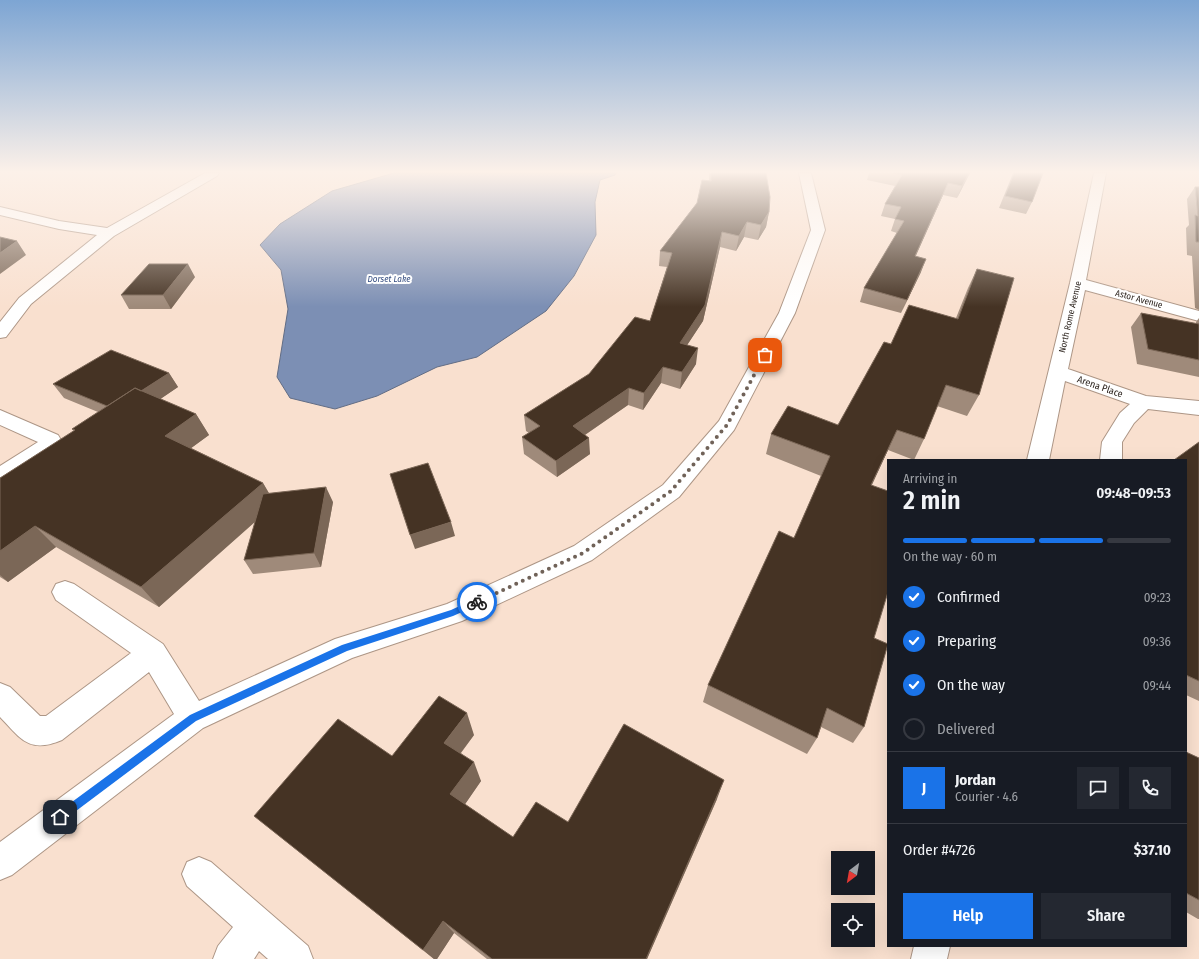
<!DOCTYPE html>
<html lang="en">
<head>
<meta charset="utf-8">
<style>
  body { margin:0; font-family:"Fira Sans Condensed",sans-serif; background:#242831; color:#f1f3f6; height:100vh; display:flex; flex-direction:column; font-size:15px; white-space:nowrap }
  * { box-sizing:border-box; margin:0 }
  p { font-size:13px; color:#9ea1a6 }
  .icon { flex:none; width:22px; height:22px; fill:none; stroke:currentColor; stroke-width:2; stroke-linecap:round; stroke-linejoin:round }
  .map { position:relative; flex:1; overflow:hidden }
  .sheet { position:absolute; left:887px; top:459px; width:300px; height:488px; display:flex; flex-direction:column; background:#171b24; border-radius:0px; box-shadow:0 4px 16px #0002 }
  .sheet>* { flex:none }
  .needle { width:26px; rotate:211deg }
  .tools { position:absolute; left:831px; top:851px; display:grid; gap:8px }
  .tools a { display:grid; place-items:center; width:44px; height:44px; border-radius:0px; background:#171b24; box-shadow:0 4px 16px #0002; font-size:20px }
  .pin { position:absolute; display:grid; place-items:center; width:34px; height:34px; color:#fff; margin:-17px; border-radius:8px; box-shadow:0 2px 6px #0006 }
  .courier { position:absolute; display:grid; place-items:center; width:40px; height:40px; margin:-20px; border:3px solid #1a73e8; border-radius:50%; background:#fff; color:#222; box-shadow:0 1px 5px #0007 }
  .headline em { font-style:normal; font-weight:600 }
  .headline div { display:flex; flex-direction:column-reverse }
  .headline { display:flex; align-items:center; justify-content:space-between; height:68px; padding:0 16px }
  h1 { font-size:26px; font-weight:600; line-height:30px }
  .bar { display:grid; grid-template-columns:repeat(4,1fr); gap:6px 4px; align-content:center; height:48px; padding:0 16px }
  .bar i { height:5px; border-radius:3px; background:#363941 }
  .bar .current { background:#1a73e8 }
  .bar p { grid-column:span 4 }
  .line { display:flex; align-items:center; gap:10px; padding:0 16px; border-top:1px solid #363941 }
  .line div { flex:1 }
  .round { display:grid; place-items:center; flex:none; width:42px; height:42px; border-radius:0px; background:#242831 }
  ol { padding:0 16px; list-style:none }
  li { display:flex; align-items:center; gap:12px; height:44px }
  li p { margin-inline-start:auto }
  li .icon { padding:4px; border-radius:50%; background:#1a73e8; color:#fff; stroke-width:4 }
  li:last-child { color:#9ea1a6 }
  li i { width:22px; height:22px; border:2px solid #363941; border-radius:50% }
  .button { display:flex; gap:8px; margin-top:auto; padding:8px 16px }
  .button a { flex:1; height:46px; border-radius:0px; background:#1a73e8; color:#fff; font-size:16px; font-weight:600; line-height:46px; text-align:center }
  .button a+a { background:#242831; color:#f1f3f6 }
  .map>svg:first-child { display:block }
  .water { fill:#7c8fb4; stroke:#626d85 }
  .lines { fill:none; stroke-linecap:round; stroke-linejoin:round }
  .minor-casing { stroke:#ad9686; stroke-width:2 }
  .minor { fill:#fff; fill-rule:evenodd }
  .wall { fill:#9f8a7a }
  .shaded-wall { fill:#7b6757 }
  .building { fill:#453324; stroke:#7b6757 }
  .route { fill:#1a73e8 }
  .done { stroke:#706258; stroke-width:4; stroke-dasharray:0 7.2 }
  .labels { text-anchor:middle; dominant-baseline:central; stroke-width:4; stroke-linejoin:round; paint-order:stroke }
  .far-water-label { font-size:9px; font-style:italic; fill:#374f82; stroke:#fff }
  .far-street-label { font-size:9px; fill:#271e18; stroke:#fff }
  .street-label { font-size:10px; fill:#271e18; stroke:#fff }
</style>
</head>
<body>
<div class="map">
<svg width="1199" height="959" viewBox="0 0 1199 959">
  <rect width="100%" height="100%" fill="#f9e0cf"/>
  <path class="water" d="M 394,173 L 616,173 L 615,175 L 600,180 L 595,202 L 596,235 L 574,276 L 546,311 L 477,357 L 437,367 L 377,396 L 335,409 L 290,398 L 277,377 L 288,309 L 281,270 L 260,245 L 280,224 L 332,191 Z"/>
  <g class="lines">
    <defs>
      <path id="minor" d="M 205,173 L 219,173 L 217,176 L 114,236 L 31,304 L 6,337 L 0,338 L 0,322 L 19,298 L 97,235 L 59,229 L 0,215 L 0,207 L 59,221 L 107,228 Z
        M 799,173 L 811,173 L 825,230 L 795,313 L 734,430 L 679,497 L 592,560 L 462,621 L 352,658 L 203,728 L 12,875 L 0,880 L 0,842 L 174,714 L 149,672 L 62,740 C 29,754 21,739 0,717 L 0,683 L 10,687 L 40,716 L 46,716 L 131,653 L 56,600 L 52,592 L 56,584 L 65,581 L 74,584 L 163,644 L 199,701 L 335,639 L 447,604 L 574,546 L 663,485 L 719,421 L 779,313 L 811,230 Z
        M 1094,173 L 1106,173 L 1086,280 L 1199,311 L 1199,321 L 1085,290 L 1068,369 L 1146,396 L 1199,401 L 1199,415 L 1148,409 L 1134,423 L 1122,442 L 1122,460 L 1100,460 L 1102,442 L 1120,413 L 1130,404 L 1065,381 L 1049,460 L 1027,460 L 1070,283 Z
        M 0,410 L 58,435 C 62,441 62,443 58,449 L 8,483 L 0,485 L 0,466 L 38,442 L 0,425 Z
        M 199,857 L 211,862 L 308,946 L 313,959 L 268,959 L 259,951 L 254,959 L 213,959 L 218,946 L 233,927 L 187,886 L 182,874 L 187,862 Z
        M 914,946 L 950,946 L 947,959 L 911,959 Z"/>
    </defs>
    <use href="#minor" class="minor-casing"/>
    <use href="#minor" class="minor"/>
  </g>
  <path class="wall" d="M 709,173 L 766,173 L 769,212 L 766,227 L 758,240 L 744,237 L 736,251 L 720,247 L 703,321 L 687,345 L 696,364 L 680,389 L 661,383 L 643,410 L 628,405 L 585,435 L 590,454 L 557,477 L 524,454 L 522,437 L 529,433 L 526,431 L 524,415 L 589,374 L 650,321 L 667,267 L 659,266 L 660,251 L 697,203 L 709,181 Z
    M 869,173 L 970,173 L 957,198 L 943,195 L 915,256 L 921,272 L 901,313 L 860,302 L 864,288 L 897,233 L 891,231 L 895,219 L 881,216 L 885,204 L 895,186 L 867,180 Z
    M 1013,173 L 1043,173 L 1032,202 L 1026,214 L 999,208 Z
    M 1195,187 L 1199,187 L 1199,310 L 1195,308 L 1192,256 L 1187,255 L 1186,228 L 1189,225 L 1187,199 Z
    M 977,269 L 979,395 L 967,416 L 937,406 L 924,439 L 914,460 L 888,450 L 872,485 L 874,638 L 864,727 L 853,743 L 821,727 L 817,738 L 807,754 L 703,702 L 708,685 L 794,538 L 821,476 L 766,454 L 771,434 L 838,425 L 891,344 L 956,318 L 968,288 Z
    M 195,277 L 171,309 L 129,309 L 121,295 Z
    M 1141,313 L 1196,324 L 1196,322 L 1199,318 L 1199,377 L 1137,364 L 1131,327 Z
    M 169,373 L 178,387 L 160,399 L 196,414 L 209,435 L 191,448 L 263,483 L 269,493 L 333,502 L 321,567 L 253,574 L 244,560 L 255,522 L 159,607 L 56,547 L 8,582 L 0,577 L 0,478 L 74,431 L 72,429 L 98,412 L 64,398 L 53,384 Z
    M 1199,442 L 1199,701 L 1186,695 L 1186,460 Z
    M 474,735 L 461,753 L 481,781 L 465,804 L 513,837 L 568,822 L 717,799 L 647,959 L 487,959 L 454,933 L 437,959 L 434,959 L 254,816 L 392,756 Z
    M 1186,752 L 1199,758 L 1199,919 L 1198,919 L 1186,912 Z"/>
  <path class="shaded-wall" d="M 969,173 L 970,173 L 957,198 L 962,186 Z
    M 948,183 L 943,195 L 910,269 L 915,256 Z
    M 769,212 L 766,227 L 758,240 L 761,225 Z
    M 747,222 L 744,237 L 736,251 L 739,236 Z
    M 722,232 L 720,247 L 703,321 L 678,359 L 680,343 Z
    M 17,241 L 26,255 L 0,274 L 0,253 Z
    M 926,259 L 921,272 L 901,313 L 907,300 Z
    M 188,264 L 195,277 L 171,309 L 163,295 Z
    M 698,348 L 696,364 L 680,389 L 682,372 Z
    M 663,367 L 661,383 L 643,410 L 644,393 Z
    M 169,373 L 178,387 L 124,424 L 114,409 Z
    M 629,388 L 628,405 L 573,443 L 573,426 Z
    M 196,414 L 209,435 L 179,457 L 165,436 Z
    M 897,430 L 888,450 L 862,505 L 871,485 Z
    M 589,438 L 590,454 L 557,477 L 556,461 Z
    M 263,483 L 275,504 L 159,607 L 141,587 Z
    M 326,487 L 333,502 L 321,567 L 314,553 Z
    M 451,522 L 455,536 L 415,549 L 410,535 Z
    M 35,526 L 56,547 L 8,582 L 0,575 L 0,551 Z
    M 467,713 L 474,735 L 453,763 L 444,743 Z
    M 474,762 L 481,781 L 459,813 L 450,794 Z
    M 724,780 L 717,799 L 647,959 L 646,959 Z
    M 443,921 L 454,933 L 437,959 L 434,959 L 423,950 Z"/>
  <path class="building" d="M 711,173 L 766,173 L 770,197 L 769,212 L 761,225 L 747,222 L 739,236 L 722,232 L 705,305 L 680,343 L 698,348 L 682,372 L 663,367 L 644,393 L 629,388 L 573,426 L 589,438 L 556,461 L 522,437 L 540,426 L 524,415 L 589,374 L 635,317 L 650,321 L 672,253 L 660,251 L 697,203 L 702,180 L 711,181 Z
    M 893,173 L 969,173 L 962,186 L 948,183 L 915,256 L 926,259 L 907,300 L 864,288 L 904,221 L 895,219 L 901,207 L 885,204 L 902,175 Z
    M 1014,173 L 1043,173 L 1032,202 L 1005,196 Z
    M 1195,187 L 1199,187 L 1199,242 L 1196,242 L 1195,215 L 1198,216 Z
    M 0,237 L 17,241 L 0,253 Z
    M 149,264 L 188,264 L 163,295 L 121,295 Z
    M 977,269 L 1014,278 L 979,395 L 946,385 L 924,439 L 897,430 L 871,485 L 888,491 L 888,592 L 874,638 L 888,644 L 864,727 L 827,708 L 817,738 L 708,685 L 779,531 L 794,538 L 830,456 L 771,434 L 788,406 L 838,425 L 884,342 L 891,344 L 909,305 L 958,319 Z
    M 1141,313 L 1199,324 L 1199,360 L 1148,349 Z
    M 111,350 L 169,373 L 141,391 L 135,388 L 107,406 L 53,384 Z
    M 135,388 L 196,414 L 165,436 L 263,483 L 141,587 L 35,526 L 0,551 L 0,478 L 75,430 L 72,429 Z
    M 1199,442 L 1199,681 L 1186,675 L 1186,460 L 1174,460 Z
    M 428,463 L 451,522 L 410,535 L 390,474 Z
    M 326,487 L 314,553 L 244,560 L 263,494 Z
    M 439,696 L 467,713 L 444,743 L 474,762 L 450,794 L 513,837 L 536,802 L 568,822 L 624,724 L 724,780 L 646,959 L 492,959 L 443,921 L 423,950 L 254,816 L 338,719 L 392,756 Z
    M 1186,752 L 1199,758 L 1199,900 L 1186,893 Z"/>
  <linearGradient id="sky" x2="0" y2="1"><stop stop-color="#7da5d3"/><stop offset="0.56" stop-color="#fcf1e9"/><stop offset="1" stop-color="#fcf1e9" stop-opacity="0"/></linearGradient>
  <rect width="1199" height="307" fill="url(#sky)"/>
  <path class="route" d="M 477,598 L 480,599 L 480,604 L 453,616 L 347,651 L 196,721 L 64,820 L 60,821 L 57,820 L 56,817 L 57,813 L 190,715 L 342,645 L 451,610 Z"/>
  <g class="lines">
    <path class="done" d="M 477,602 L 583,553 L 671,491 L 727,425 L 765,355"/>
  </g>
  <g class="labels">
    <g class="far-water-label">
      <text x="389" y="279">Dorset Lake</text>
    </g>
    <g class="far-street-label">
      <text transform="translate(1139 299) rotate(15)">Astor Avenue</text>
      <text transform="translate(1070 317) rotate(-77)">North Rome Avenue</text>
    </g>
    <g class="street-label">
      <text transform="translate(1100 387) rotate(19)">Arena Place</text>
    </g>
  </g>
</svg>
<div class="tools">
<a><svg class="needle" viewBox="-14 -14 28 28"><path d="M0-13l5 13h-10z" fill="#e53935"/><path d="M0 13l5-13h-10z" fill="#9ea1a6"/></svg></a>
<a><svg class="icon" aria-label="locate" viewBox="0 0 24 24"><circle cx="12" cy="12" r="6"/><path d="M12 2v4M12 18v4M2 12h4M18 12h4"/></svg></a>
</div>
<div class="pin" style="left:765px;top:355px;background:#ea580c"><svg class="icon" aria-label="bag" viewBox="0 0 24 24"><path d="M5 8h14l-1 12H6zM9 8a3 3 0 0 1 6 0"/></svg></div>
<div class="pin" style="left:60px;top:817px;background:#1f2937"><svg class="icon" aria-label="home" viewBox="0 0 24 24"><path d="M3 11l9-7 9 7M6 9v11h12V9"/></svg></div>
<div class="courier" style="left:477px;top:602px"><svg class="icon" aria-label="bike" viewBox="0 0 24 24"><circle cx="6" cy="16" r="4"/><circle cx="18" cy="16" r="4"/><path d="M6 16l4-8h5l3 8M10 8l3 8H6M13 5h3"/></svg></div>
<section class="sheet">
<div class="headline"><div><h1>2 min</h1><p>Arriving in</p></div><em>09:48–09:53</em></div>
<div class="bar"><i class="current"></i><i class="current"></i><i class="current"></i><i></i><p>On the way · 60 m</p></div>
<ol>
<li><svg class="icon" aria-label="check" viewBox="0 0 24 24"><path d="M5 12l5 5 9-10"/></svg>Confirmed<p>09:23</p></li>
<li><svg class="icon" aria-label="check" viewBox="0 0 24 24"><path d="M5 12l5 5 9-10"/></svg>Preparing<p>09:36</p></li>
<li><svg class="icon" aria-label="check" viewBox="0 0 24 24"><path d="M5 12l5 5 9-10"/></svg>On the way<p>09:44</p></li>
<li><i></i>Delivered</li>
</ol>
<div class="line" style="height:72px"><b class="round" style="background:#1a73e8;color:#fff">J</b><div><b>Jordan</b><p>Courier · 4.6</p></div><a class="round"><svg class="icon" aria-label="chat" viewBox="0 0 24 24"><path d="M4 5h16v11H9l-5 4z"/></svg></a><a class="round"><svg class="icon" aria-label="phone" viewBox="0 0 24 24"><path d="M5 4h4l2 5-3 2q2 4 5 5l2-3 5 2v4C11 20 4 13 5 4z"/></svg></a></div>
<div class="line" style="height:52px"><div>Order #4726</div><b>$37.10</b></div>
<div class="button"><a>Help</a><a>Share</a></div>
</section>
</div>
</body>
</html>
